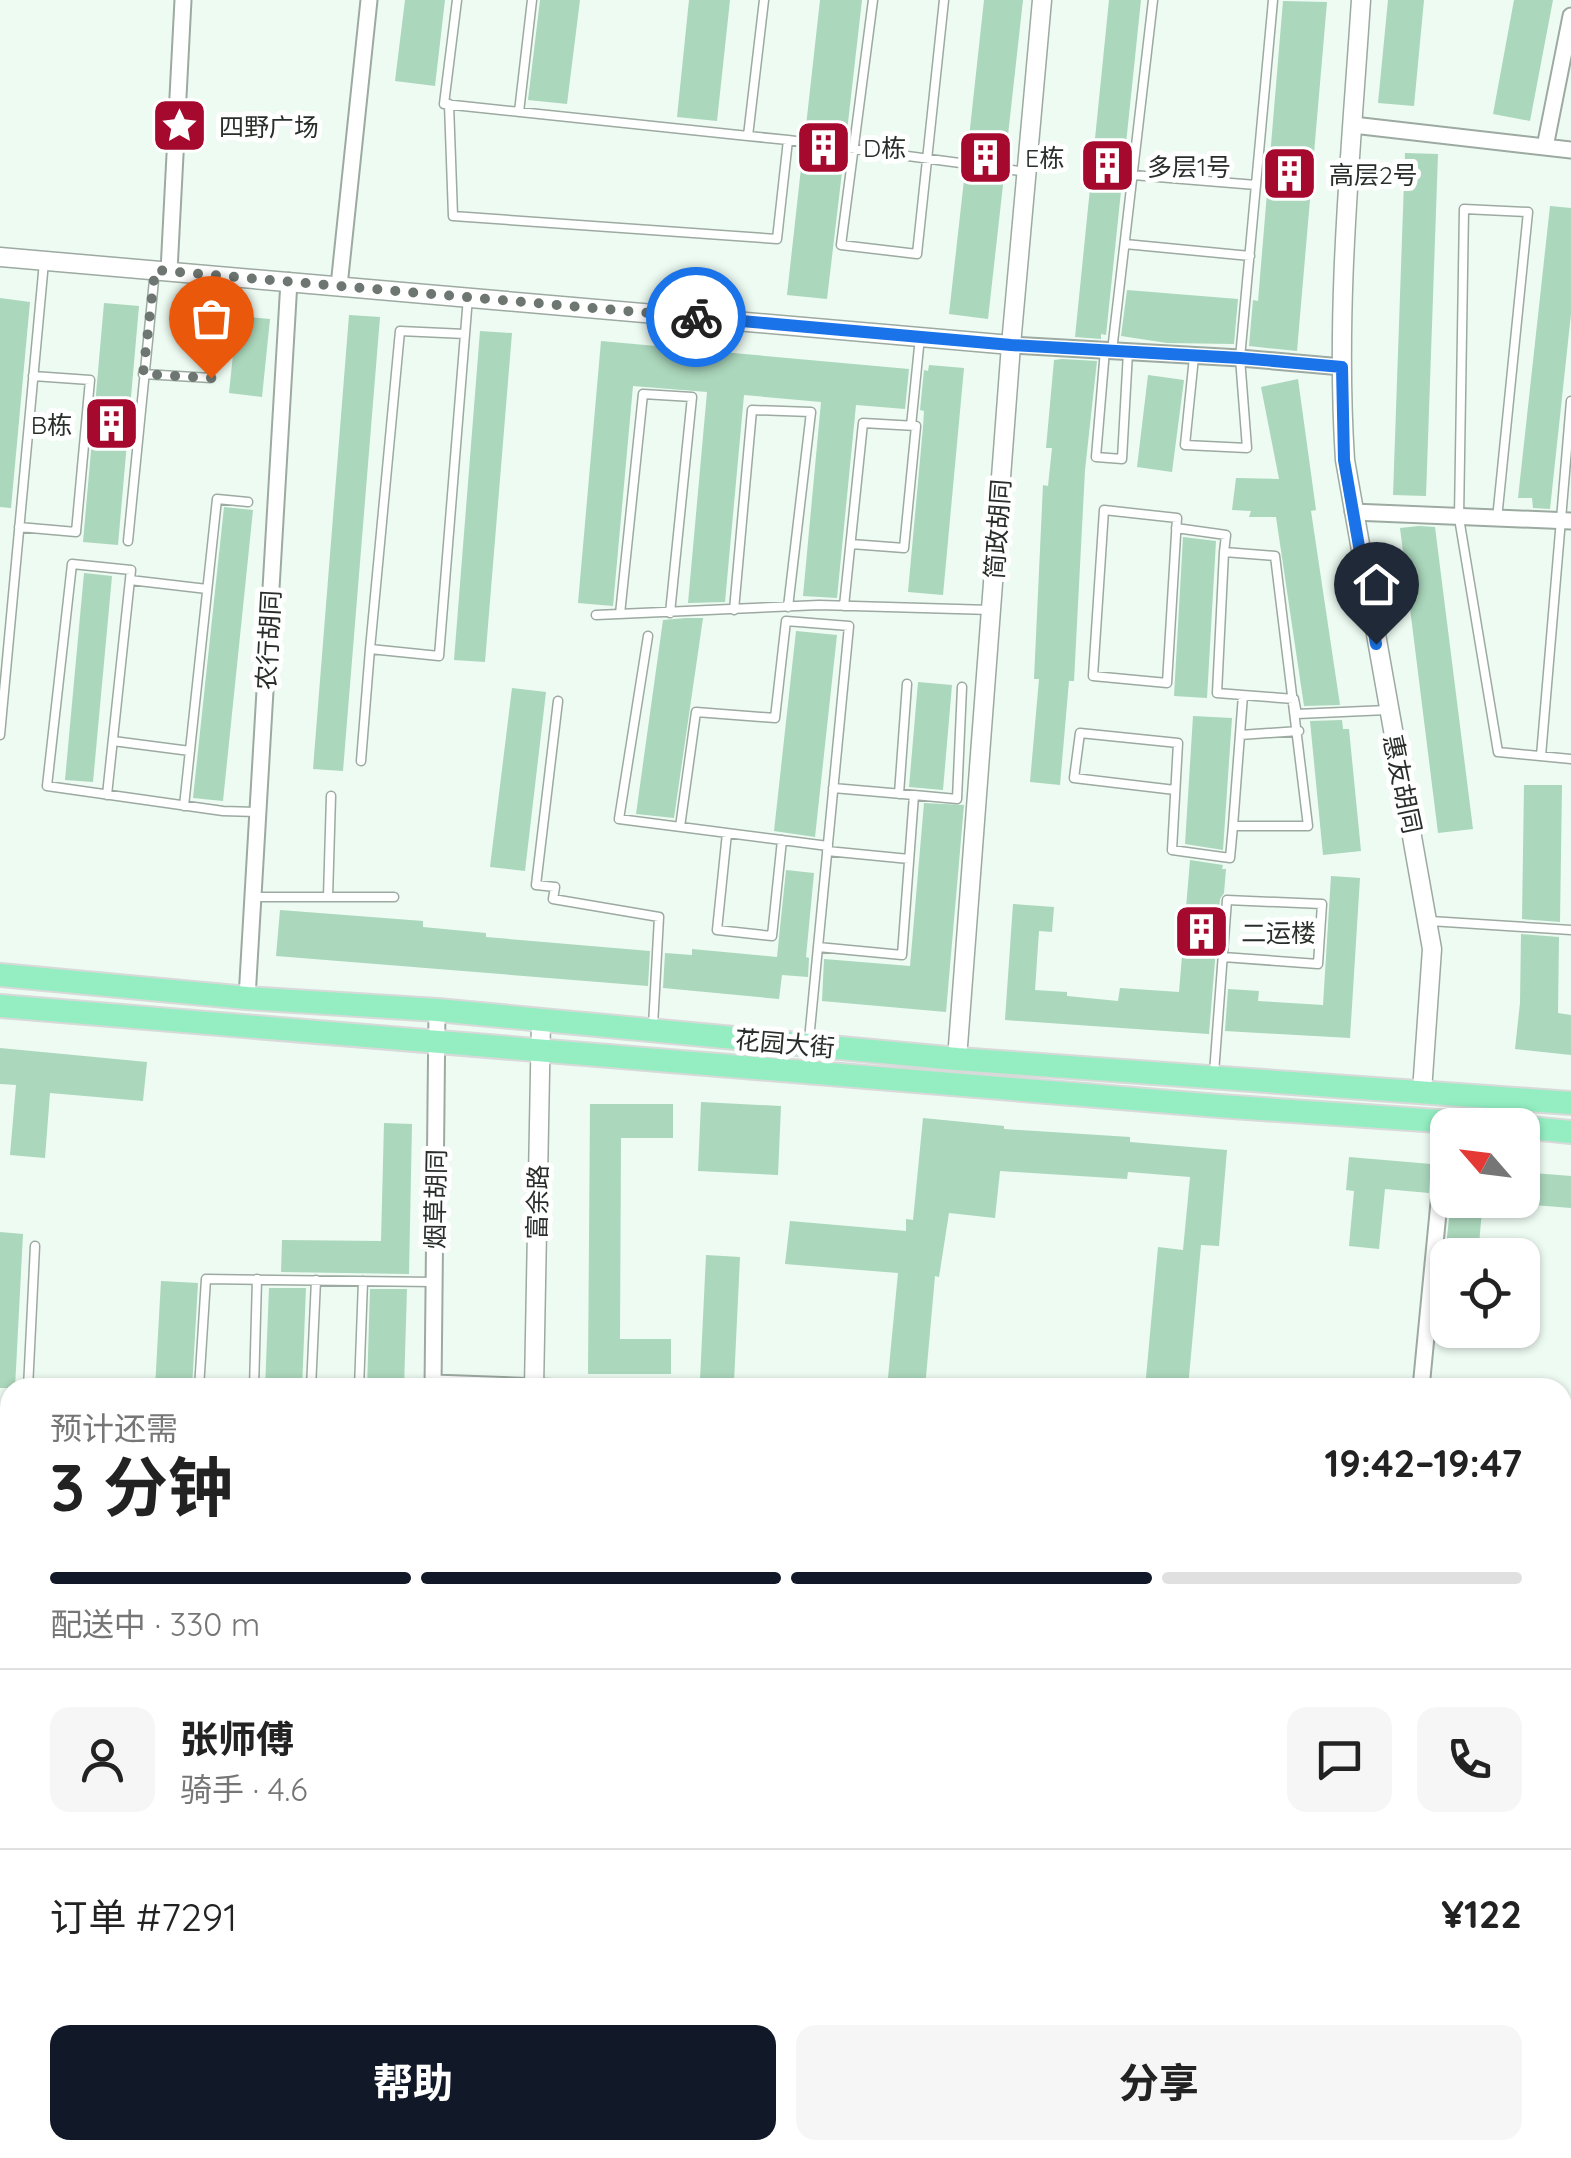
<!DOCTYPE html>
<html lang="zh">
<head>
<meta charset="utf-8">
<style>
  body { margin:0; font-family:Quicksand,"Noto Sans SC",sans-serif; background:#f6f6f6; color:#222; height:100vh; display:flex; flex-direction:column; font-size:38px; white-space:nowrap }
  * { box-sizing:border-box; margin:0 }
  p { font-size:32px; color:#767676 }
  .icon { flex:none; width:55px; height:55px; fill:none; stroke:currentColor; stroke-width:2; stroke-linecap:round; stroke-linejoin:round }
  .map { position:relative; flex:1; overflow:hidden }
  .sheet { position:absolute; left:0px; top:1378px; width:1572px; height:782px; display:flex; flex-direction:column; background:#fff; border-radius:30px 30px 0 0; box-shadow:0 2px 8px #0004 }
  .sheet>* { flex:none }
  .needle { width:65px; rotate:298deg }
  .controls { position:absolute; left:1430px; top:1108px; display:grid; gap:20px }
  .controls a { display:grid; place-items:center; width:110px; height:110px; border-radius:20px; background:#fff; box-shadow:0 2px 8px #0004; font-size:50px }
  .pin { position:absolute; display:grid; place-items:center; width:85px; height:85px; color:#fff; margin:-102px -42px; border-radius:50% 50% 50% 0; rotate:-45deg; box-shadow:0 0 10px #0007 }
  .pin .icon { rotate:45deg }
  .courier { position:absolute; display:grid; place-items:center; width:100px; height:100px; margin:-50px; border:8px solid #1a73e8; border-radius:50%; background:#fff; color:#222; box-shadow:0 2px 12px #0007 }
  .summary em { font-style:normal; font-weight:700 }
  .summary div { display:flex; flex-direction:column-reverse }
  .summary { display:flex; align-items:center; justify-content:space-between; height:170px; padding:0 50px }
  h1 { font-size:65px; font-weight:700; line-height:75px }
  .bar { display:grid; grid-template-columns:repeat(4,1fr); gap:15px 10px; align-content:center; height:120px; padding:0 50px }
  .bar i { height:12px; border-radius:8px; background:#e0e0e0 }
  .bar .selected { background:#111827 }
  .bar p { grid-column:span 4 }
  .line { display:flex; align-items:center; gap:25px; padding:0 50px; border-top:2px solid #e0e0e0 }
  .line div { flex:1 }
  .round { display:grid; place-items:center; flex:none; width:105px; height:105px; border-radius:20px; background:#f6f6f6 }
  .button { display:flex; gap:20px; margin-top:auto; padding:20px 50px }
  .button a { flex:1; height:115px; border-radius:20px; background:#111827; color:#fff; font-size:40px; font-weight:700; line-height:115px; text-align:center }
  .button a+a { background:#f6f6f6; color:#222 }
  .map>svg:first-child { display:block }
  .building { fill:#abd7bc }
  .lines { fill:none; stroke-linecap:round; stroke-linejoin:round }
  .service-casing { stroke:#9caaa1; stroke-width:11 }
  .minor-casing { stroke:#9caaa1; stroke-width:19 }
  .tertiary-casing { stroke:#9caaa1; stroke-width:21 }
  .primary-casing { stroke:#d8d9d9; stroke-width:26 }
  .service { stroke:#fff; stroke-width:8 }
  .minor { stroke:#fff; stroke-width:15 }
  .tertiary { stroke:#fff; stroke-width:18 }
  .primary { stroke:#94eec2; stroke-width:22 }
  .done { stroke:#6e7671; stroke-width:10; stroke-dasharray:0 18 }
  .route { stroke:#1a73e8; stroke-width:12 }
  .labels { text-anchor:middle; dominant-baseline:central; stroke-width:10; stroke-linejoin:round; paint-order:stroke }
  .poi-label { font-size:25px; fill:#292e2b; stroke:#fff; text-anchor:start }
  .street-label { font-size:25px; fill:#292e2b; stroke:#fff }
</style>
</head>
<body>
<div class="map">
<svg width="1571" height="2158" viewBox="0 0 1571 2158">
  <rect width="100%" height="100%" fill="#edfbf2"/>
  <path class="building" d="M 405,0 L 445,0 L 435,86 L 395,81 Z
    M 540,0 L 580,0 L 567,104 L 528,100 Z
    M 689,0 L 730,0 L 717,121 L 677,117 Z
    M 820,0 L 862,0 L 846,140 L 805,135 Z
    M 984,0 L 1023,0 L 1005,162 L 967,156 Z
    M 1109,0 L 1141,0 L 1106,335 L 1101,334 L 1101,339 L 1075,337 Z
    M 1388,0 L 1424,0 L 1414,106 L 1378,103 Z
    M 1514,0 L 1553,0 L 1530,121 L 1493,114 Z
    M 1283,1 L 1327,2 L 1297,351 L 1249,346 L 1253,300 L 1258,301 Z
    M 803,150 L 844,155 L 827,299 L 787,295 Z
    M 1405,153 L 1438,154 L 1426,496 L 1393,495 Z
    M 965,171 L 1004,176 L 988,319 L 949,314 Z
    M 1550,206 L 1571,208 L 1571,314 L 1550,509 L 1533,508 L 1532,498 L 1518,498 Z
    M 1127,290 L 1238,299 L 1234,344 L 1167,343 L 1121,336 Z
    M 0,298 L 30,302 L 11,508 L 0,507 Z
    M 104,303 L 139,306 L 118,545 L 83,542 Z
    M 349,315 L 380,317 L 343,771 L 313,769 Z
    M 237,316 L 270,319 L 262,397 L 229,393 Z
    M 480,331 L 512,333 L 485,662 L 454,660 Z
    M 601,341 L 909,369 L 905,409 L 856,405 L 837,598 L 803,596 L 821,402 L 744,395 L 725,602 L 688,603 L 707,392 L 633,386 L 613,606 L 578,603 Z
    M 1062,359 L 1097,361 L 1085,470 L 1074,681 L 1069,681 L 1060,785 L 1030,782 L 1039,679 L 1034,679 L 1043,485 L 1048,486 L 1052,448 L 1046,448 L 1054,360 Z
    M 929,365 L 964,368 L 943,595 L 908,592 L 923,427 L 924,411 L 920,410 L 924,370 L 928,371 Z
    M 1148,375 L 1184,380 L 1172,472 L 1137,467 Z
    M 1298,379 L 1316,510 L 1311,511 L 1340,705 L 1304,706 L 1276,517 L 1249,517 L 1251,511 L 1232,510 L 1236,478 L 1279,479 L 1261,387 Z
    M 224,507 L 253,510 L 223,801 L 193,798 Z
    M 1419,526 L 1435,527 L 1473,829 L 1438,833 L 1400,528 Z
    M 1183,537 L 1216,541 L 1207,698 L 1174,696 Z
    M 84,573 L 112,576 L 93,782 L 65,780 Z
    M 686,618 L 703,618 L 674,818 L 636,814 L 663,620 Z
    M 796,631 L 837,635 L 815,837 L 774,831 Z
    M 918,682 L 952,685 L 943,790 L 909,787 Z
    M 512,688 L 546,692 L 525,871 L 490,867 Z
    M 1193,716 L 1232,718 L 1223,850 L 1185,844 Z
    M 1342,720 L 1343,729 L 1349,729 L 1361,851 L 1323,855 L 1310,721 Z
    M 1524,785 L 1562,785 L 1560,922 L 1522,919 Z
    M 924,803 L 964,805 L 946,1012 L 822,1001 L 824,959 L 910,966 Z
    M 1190,860 L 1223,865 L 1222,869 L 1226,869 L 1224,893 L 1220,899 L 1209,1034 L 1005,1020 L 1013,904 L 1054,907 L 1052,932 L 1039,931 L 1035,990 L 1067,992 L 1067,996 L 1118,1001 L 1120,988 L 1179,992 Z
    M 786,870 L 814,873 L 806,957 L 809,958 L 808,977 L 782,975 L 779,999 L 663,988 L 665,953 L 692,955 L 692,949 L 777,957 Z
    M 1331,876 L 1360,878 L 1350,1038 L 1225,1031 L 1228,989 L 1259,991 L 1258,1001 L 1323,1005 Z
    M 280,910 L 423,921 L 423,927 L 486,933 L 486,937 L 650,951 L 648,986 L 276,956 Z
    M 1521,934 L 1559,937 L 1558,1013 L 1571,1015 L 1571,1055 L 1515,1049 L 1520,1003 Z
    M 0,1048 L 147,1062 L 143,1101 L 50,1093 L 45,1158 L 10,1155 L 16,1085 L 0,1084 Z
    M 701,1102 L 781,1106 L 778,1175 L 698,1171 Z
    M 590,1104 L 673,1104 L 673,1138 L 621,1138 L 620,1339 L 671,1339 L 671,1374 L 588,1374 Z
    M 923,1118 L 1004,1126 L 1004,1129 L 1130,1137 L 1130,1142 L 1227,1150 L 1219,1246 L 1201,1245 L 1188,1388 L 1145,1388 L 1158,1247 L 1183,1250 L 1190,1177 L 1128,1172 L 1127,1179 L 1000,1171 L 995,1218 L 949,1213 L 939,1277 L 935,1276 L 925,1388 L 887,1388 L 898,1273 L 785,1264 L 790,1221 L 906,1231 L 906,1219 L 913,1220 Z
    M 384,1123 L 412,1124 L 409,1274 L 281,1272 L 282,1240 L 381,1241 Z
    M 1349,1157 L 1431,1164 L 1429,1193 L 1385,1189 L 1379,1249 L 1349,1246 L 1354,1191 L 1346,1190 Z
    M 1522,1172 L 1571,1176 L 1571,1208 L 1522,1204 Z
    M 1451,1200 L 1483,1200 L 1478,1255 L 1445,1255 Z
    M 0,1232 L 23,1234 L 15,1388 L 0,1388 Z
    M 706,1255 L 740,1257 L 734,1382 L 700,1380 Z
    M 161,1281 L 198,1283 L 192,1388 L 155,1388 Z
    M 269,1288 L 306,1288 L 302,1388 L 265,1388 Z
    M 370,1289 L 407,1289 L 404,1388 L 367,1388 Z"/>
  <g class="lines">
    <defs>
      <path id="service" d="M 457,0 L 444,104 L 748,136 L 764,0
        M 873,0 L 841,245 L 917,254 L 944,0
        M 449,104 L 453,216 L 777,239 L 788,140 L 748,136
        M 519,112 L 532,0
        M 788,140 L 1027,172
        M 1133,175 L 1256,185
        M 1125,244 L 1250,256
        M 465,334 L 400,331 L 370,649 L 439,656 L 468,297
        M 1105,350 L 1096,457 L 1122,459 L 1128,352
        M 1112,351 L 1153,0
        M 1194,357 L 1185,445 L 1247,448 L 1240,358 L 1273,0
        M 143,374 L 211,378
        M 911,426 L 920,337
        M 1104,510 L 1177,518 L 1167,683 L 1093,676 Z
        M 1497,519 L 1528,212 L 1464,209 L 1459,518 L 1498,752 L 1571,759
        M 19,527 L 76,532 L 90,380 L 33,376
        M 1176,528 L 1226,535 L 1224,552
        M 128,541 L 155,270
        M 130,580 L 207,589
        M 844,606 L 863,423 L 916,426 L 904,548 L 851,544
        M 734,610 L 752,410 L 811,412 L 788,607
        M 620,614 L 643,394 L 692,397 L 670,613
        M 596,615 L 819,605 L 991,610
        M 648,636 L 619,819 L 828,846
        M 1243,695 L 1233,826 L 1308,826 L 1275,556 L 1224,552 L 1217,693 L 1294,699 L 1297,714 L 1387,710
        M 558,701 L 536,885 L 555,887 L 553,899 L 659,917 L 653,1026
        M 0,735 L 44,262
        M 1240,735 L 1299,731
        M 113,741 L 190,751
        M 1541,756 L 1571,401
        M 361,761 L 370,649
        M 1175,790 L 1074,778 L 1080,733 L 1178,743 L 1172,850 L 1230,858 L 1233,826
        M 899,794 L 907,684
        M 107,795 L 131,570 L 72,564 L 47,786 L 223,811 L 257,812
        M 914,795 L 957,799 L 962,687
        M 184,806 L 217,499 L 248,502
        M 680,827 L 696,712 L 775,718 L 786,621 L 849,626 L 809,1040
        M 727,833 L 717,930 L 772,936 L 782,840
        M 827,851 L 909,859
        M 252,897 L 394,897
        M 328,897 L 331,796
        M 1430,921 L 1571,930
        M 818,947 L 902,955 L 914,795 L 833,788
        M 1214,1073 L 1227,900 L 1322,904 L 1318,964 L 1223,957
        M 28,1388 L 35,1246
        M 199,1388 L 206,1279 L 434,1282
        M 254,1388 L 257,1279
        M 311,1388 L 316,1280
        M 359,1388 L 363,1281
        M 0,1470 L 10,1470
        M 10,1738 L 0,1863 L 10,1864
        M 0,2050 L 10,1905
        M 1562,2058 L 1566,2036 L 1571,2036
        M 117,2158 L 118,2150
        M 244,2158 L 245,2150
        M 312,2158 L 313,2150
        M 634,2158 L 634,2150
        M 702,2158 L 703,2150
        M 1549,2158 L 1550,2150"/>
      <path id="minor" d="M 1353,125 L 1571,150
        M 1545,147 L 1571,16
        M 169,271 L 183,0
        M 339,286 L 369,0
        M 1011,345 L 1240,358 L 1342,367
        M 1353,512 L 1571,521
        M 247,998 L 289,281
        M 434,1383 L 566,1388
        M 433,1388 L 437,1010
        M 1421,1388 L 1447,1120
        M 1562,1464 L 1571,1464
        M 0,1680 L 10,1681
        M 1562,1832 L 1571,1833
        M 919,2158 L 919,2150
        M 1228,2158 L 1250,2156 L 1250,2150
        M 1355,2158 L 1356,2150"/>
      <path id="tertiary" d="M 1361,0 C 1351,153 1335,307 1345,460 L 1432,949 L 1422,1091
        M 0,257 L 1011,345
        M 957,1059 L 1011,345 L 1042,0
        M 534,1388 L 541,1020
        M 488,2158 L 488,2150
        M 513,2158 L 513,2150"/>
      <path id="primary" d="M 0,975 L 247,998 L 437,1010 L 957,1059 L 1571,1103
        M 0,1006 L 1219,1106 L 1498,1125
        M 1522,1127 L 1571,1132"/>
    </defs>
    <use href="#service" class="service-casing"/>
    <use href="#minor" class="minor-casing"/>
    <use href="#tertiary" class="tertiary-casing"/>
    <use href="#primary" class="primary-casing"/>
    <use href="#service" class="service"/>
    <use href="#minor" class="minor"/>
    <use href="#tertiary" class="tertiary"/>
    <use href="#primary" class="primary"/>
  </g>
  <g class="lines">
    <path class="done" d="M 211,378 L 143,374 L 155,270 L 696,317"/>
    <path class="route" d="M 696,317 L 1011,345 L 1240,358 L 1342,367 L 1344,460 L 1376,644"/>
  </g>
  <defs>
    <symbol id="sight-square" viewBox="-11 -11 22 22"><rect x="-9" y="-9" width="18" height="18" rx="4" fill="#a5092e" stroke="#fff"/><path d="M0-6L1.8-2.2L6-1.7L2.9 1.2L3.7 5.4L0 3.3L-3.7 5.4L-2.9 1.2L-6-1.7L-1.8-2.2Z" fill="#fff"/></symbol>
    <symbol id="building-square" viewBox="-11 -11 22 22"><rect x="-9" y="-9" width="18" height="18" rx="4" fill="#a5092e" stroke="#fff"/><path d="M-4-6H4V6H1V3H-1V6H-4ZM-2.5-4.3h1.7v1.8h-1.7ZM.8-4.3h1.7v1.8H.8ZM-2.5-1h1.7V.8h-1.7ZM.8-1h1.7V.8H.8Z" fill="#fff"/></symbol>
  </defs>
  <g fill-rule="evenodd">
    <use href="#sight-square" x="148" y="94" width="63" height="63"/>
    <use href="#building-square" x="792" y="116" width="63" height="63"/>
    <use href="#building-square" x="954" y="126" width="63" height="63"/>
    <use href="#building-square" x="1076" y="134" width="63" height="63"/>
    <use href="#building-square" x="1258" y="142" width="63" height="63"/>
    <use href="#building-square" x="80" y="392" width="63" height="63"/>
    <use href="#building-square" x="1170" y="900" width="63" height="63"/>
  </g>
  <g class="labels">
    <g class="poi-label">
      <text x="219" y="126">四野广场</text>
      <text x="863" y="147">D栋</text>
      <text x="1025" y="157">E栋</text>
      <text x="1147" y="166">多层1号</text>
      <text x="1329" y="174">高层2号</text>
      <text x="72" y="424" text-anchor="end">B栋</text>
      <text x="1241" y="932">二运楼</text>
    </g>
    <g class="street-label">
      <text transform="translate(997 529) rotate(-86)">简政胡同</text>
      <text transform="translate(268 640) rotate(-87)">农行胡同</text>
      <text transform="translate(1403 784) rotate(78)">惠友胡同</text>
      <text transform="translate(785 1043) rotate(5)">花园大街</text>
      <text transform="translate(435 1199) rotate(-89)">烟草胡同</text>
      <text transform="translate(537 1202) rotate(-89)">富余路</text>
    </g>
  </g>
</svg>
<div class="controls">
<a><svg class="needle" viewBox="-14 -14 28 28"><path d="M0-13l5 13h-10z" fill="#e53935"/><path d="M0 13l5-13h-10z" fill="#767676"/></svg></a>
<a><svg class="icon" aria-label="locate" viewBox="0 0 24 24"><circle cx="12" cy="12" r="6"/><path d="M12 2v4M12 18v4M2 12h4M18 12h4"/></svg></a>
</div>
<div class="pin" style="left:211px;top:378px;background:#ea580c"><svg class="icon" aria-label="bag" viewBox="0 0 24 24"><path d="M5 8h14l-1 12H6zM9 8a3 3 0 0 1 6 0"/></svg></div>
<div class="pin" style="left:1376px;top:644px;background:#1f2937"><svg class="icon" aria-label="home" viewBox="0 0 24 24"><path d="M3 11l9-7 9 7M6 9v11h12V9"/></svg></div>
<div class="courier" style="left:696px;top:317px"><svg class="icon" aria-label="bike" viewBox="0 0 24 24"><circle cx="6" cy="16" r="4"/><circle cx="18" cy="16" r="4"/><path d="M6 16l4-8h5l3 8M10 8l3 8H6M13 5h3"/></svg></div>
<section class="sheet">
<div class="summary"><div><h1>3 分钟</h1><p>预计还需</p></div><em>19:42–19:47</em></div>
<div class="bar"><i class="selected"></i><i class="selected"></i><i class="selected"></i><i></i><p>配送中 · 330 m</p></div>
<div class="line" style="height:180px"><a class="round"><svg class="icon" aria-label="person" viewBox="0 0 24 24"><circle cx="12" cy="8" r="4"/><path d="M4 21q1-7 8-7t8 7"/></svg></a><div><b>张师傅</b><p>骑手 · 4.6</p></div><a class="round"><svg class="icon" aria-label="chat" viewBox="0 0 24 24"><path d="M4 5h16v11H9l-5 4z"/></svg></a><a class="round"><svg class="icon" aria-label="phone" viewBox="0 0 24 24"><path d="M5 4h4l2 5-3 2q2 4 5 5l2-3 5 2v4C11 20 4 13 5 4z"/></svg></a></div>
<div class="line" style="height:130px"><div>订单 #7291</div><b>¥122</b></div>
<div class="button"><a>帮助</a><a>分享</a></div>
</section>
</div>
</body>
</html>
